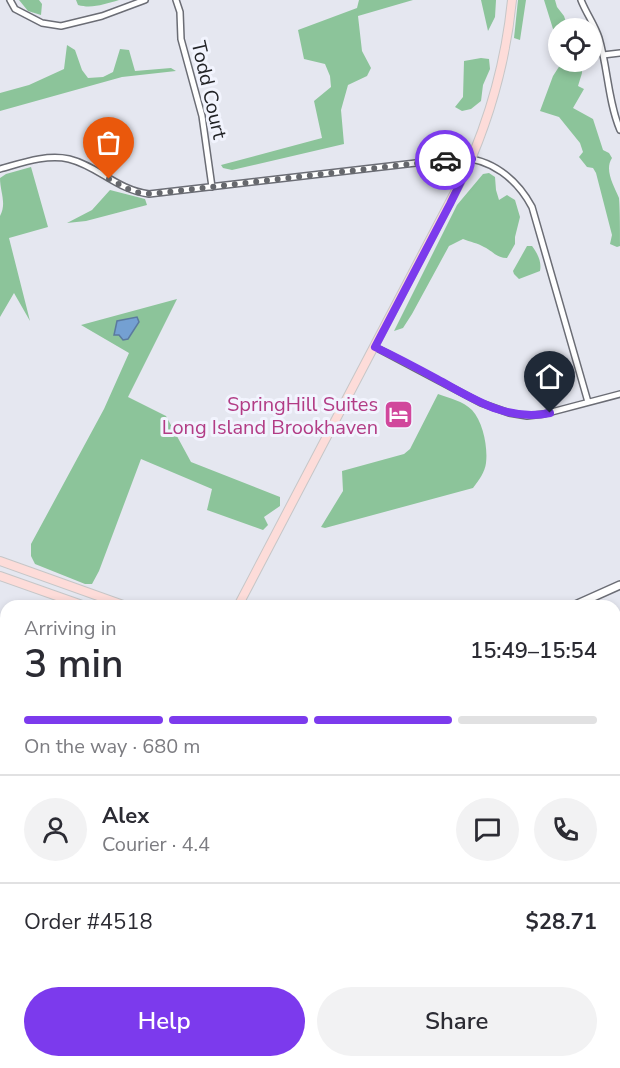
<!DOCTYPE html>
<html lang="en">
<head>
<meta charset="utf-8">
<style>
  body { margin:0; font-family:"Nunito Sans",sans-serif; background:#f2f2f3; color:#2b2b33; height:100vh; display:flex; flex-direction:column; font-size:22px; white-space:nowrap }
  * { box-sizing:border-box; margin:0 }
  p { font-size:20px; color:#7c7c81 }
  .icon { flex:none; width:33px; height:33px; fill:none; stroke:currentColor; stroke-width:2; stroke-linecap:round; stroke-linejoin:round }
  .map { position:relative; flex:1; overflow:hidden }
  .panel { position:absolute; left:0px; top:600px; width:621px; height:468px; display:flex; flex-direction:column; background:#fff; border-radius:18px 18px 0 0; box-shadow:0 3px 9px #0003 }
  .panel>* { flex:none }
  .tools { position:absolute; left:548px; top:18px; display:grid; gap:12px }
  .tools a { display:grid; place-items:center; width:54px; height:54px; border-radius:50%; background:#fff; box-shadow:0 3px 9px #0003; font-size:30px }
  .pin { position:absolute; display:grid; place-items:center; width:51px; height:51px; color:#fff; margin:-62px -26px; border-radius:50% 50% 50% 0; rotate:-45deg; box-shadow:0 0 6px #0007 }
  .pin .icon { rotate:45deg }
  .courier { position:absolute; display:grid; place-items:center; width:60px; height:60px; margin:-30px; border:4px solid #7c3aed; border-radius:50%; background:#fff; color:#222; box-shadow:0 2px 8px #0007 }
  .summary em { font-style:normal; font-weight:600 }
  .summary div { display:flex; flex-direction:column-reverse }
  .summary { display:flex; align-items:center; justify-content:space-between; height:102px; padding:0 24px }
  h1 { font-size:39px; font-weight:600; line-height:45px }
  .bar { display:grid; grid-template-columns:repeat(4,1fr); gap:9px 6px; align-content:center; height:72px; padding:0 24px }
  .bar i { height:8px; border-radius:4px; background:#e1e1e2 }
  .bar .on { background:#7c3aed }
  .bar p { grid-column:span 4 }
  .line { display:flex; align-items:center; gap:15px; padding:0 24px; border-top:2px solid #e1e1e2 }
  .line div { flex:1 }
  .round { display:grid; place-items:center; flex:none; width:63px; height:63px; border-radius:32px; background:#f2f2f3 }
  .primary-button { display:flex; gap:12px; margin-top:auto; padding:12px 24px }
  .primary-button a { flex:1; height:69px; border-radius:36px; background:#7c3aed; color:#fff; font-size:24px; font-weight:600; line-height:69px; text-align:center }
  .primary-button a+a { background:#f2f2f3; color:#2b2b33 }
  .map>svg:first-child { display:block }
  .green { fill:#8cc49a; fill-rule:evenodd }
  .water { fill:#74a0d2; stroke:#5b7a9e; stroke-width:1.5 }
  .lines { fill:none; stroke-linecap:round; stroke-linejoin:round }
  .minor-casing { stroke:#6b6d75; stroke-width:8 }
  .secondary-casing { stroke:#6b6d75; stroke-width:10 }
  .primary-casing { stroke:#c6c6c7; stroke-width:10 }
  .minor { stroke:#fff; stroke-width:5 }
  .secondary { stroke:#fff; stroke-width:7 }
  .primary { stroke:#fddcd9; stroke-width:8 }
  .done { stroke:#66686d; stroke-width:6; stroke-dasharray:0 10.8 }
  .route { stroke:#7c3aed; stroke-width:8 }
  .labels { text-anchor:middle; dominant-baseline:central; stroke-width:6; stroke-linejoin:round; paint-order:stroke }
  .street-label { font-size:20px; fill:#222326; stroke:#f2f4fe }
  .hotel-label { font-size:20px; fill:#b23c85; stroke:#f2f4fe; text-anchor:end }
</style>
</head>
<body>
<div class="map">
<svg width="620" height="1068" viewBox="0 0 620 1068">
  <rect width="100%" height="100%" fill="#e5e7f0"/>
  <path class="green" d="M 19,0 L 39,0 L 42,4 L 41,15 L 28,11 Z
    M 76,0 L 119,0 C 105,4 92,9 78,5 Z
    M 359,0 L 413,0 L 358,16 L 362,51 L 371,68 L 367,76 L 348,85 L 341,110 L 344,144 L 232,170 L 223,168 L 221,165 L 322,138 L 314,101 L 331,87 L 330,76 L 325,64 L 304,59 L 298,30 L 357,8 Z
    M 481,0 L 496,0 L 495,17 L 488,31 Z
    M 518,0 L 526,0 L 520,40 L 514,38 Z
    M 544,0 L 555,0 L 557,7 L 564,16 L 568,28 L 558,28 L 558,45 Z
    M 67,45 L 75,50 L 82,70 L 88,78 L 103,77 L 113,72 L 120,49 L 129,50 L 135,71 L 171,68 L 176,71 L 122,77 L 0,111 L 0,93 L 29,85 L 64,69 Z
    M 481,58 L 489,59 L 490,69 L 483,85 L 481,101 L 471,109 L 462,111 L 455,107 L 463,97 L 464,61 Z
    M 562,62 L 581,62 L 582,73 L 578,86 L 584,89 L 573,108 L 593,119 L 603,150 L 609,153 L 612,158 C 604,170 614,186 619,198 C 620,209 620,234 620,246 L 617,247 L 610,244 L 612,235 L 596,173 L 593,168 L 587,167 L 579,157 L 583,152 L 580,143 L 559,117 L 540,111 L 553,76 Z
    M 31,167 L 48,227 L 9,238 L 30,321 L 14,293 L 0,317 L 0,216 C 7,203 0,192 0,178 L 6,174 Z
    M 489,173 L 495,177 L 496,190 L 499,200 L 507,195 L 515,200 L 520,217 L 515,237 L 515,244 L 507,258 C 496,258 493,251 484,247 C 478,243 470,242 463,239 L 449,246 L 412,314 L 403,328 L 394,331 L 457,205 L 483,174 Z
    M 110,190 L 145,199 L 147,205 L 86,221 L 67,223 L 92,210 Z
    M 527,246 L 532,246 C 537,253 542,261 540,271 L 519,279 L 514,274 L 513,271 Z
    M 177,299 L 128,397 L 166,416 L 191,462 L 280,497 L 280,506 L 264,517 L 268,525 L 263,530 L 207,510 L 212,489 L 141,459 L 99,571 L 92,584 L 85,584 L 35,564 L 31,556 L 31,544 L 104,409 L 129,353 L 81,325 ZM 133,318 L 139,322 L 131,334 L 123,340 L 119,335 L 114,335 L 117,321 Z
    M 438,394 C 449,398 463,401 472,410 C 483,422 488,447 486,463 C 485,472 479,480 473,488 L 325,528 L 321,527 L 343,491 L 342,471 L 404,454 L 410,449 Z
    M 6,622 L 6,852 L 0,854 L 0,624 Z"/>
  <path class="water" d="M 137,317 L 139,322 L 128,339 L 123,340 L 119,335 L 114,335 L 117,321 Z"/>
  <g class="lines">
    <defs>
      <path id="minor" d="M 10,0 L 15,9 L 42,23 L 61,26 L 102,16 L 145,0
        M 176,0 L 180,12 L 181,39 L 202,116 L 212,187
        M 581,0 C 586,13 595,25 599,38 C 608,69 608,101 620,130
        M 603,55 L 620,53
        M 0,169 C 22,163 46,154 69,159 C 98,166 117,190 149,194 L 459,158 C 491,158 517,179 532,207 L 588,402
        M 375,347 L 481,403 L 509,413 L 527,416 L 544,414 L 620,394
        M 615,1051 L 620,1050
        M 523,1062 L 524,1068
        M 191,1068 L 211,1062
        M 556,1068 L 577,1062"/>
      <path id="secondary" d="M 573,606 L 620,585
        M 0,859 L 6,857"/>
      <path id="primary" d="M 0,561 L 126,606
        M 0,576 L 85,606
        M 238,606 L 465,173 C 490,118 506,60 512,0
        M 615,764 L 620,765
        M 615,779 L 620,780
        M 49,1068 L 51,1062"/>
    </defs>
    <use href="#minor" class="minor-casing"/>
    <use href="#secondary" class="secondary-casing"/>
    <use href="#primary" class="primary-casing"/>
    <use href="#minor" class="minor"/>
    <use href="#secondary" class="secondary"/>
    <use href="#primary" class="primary"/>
  </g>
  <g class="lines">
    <path class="done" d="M 109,179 L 134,192 L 150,194 L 445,160"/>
    <path class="route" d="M 445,160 L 472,159 L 450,204 L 375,347 C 396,357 417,368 437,379 C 474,399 507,422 550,413"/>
  </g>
  <defs>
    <symbol id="hotel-square" viewBox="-11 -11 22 22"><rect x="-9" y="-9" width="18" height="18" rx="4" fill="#d1479c" stroke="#f2f4fe"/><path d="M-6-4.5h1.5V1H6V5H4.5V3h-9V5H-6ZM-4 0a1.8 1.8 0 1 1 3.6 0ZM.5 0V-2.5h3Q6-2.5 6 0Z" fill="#fff"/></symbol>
  </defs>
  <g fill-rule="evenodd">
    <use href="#hotel-square" x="382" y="398" width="33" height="33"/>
  </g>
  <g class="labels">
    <g class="street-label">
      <text transform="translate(209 90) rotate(77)">Todd Court</text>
    </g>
    <g class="hotel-label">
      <text x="378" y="404">SpringHill Suites<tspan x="378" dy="23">Long Island Brookhaven</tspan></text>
    </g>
  </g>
</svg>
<div class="tools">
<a><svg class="icon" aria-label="locate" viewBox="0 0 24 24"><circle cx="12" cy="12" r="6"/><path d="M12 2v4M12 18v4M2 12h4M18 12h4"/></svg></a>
</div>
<div class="pin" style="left:109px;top:179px;background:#ea580c"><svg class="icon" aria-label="bag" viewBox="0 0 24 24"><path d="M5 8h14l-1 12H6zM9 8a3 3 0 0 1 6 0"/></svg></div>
<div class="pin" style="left:550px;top:413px;background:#1f2937"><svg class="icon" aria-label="home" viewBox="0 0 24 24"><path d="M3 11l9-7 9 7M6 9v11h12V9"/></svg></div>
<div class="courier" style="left:445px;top:160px"><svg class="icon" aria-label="car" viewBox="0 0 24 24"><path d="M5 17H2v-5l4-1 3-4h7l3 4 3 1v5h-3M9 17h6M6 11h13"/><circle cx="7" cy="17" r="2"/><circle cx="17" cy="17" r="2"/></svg></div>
<section class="panel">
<div class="summary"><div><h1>3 min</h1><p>Arriving in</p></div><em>15:49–15:54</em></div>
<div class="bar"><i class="on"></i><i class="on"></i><i class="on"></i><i></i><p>On the way · 680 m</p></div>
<div class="line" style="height:108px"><a class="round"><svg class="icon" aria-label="person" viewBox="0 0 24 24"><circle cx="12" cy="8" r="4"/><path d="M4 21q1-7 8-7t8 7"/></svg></a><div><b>Alex</b><p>Courier · 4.4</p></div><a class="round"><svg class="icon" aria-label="chat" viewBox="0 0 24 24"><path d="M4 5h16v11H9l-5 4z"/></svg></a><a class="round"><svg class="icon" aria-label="phone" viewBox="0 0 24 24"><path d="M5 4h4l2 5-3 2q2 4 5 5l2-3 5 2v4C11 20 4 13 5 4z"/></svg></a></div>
<div class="line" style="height:78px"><div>Order #4518</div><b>$28.71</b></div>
<div class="primary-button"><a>Help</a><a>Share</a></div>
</section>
</div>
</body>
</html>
